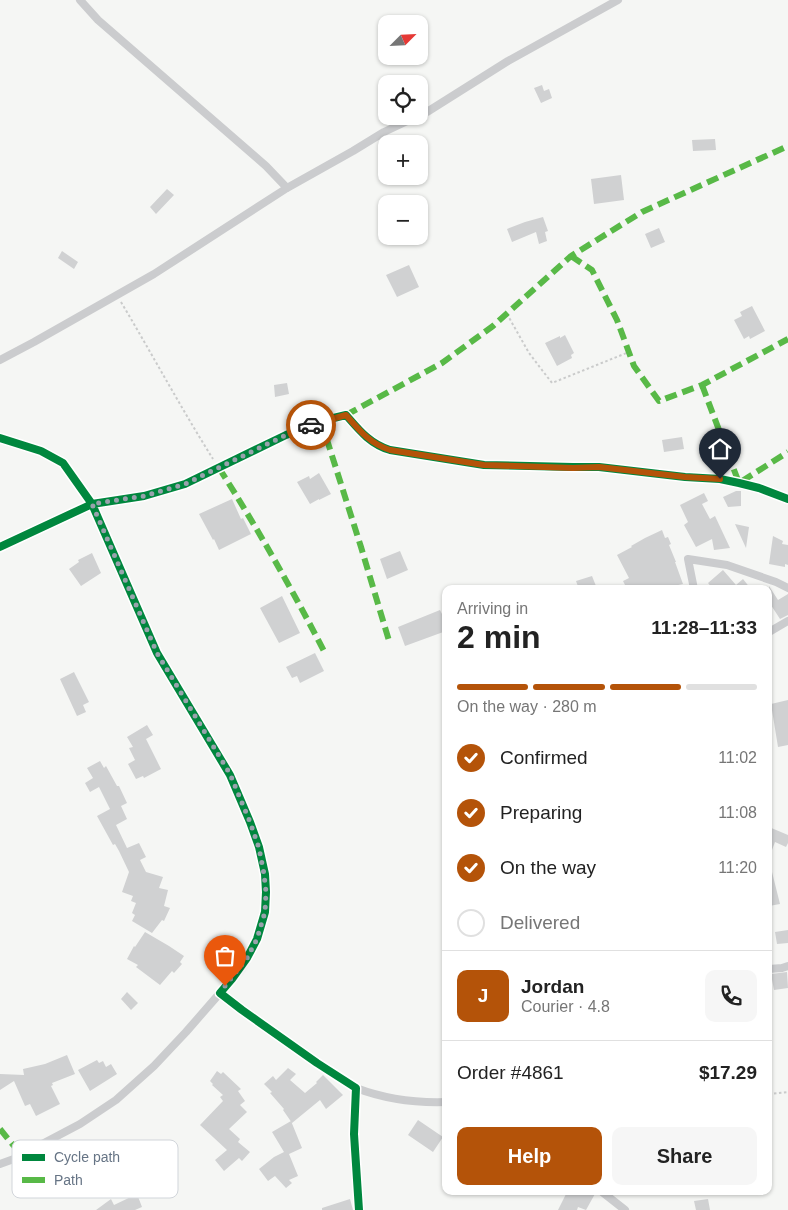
<!DOCTYPE html>
<html lang="en">
<head>
<meta charset="utf-8">
<style>
  body { margin:0; font-family:Helvetica,sans-serif; background:#f6f6f6; color:#222; height:100vh; display:flex; flex-direction:column; font-size:19px; white-space:nowrap }
  * { box-sizing:border-box; margin:0 }
  p { font-size:16px; color:#767676 }
  .icon { flex:none; width:28px; height:28px; fill:none; stroke:currentColor; stroke-width:2; stroke-linecap:round; stroke-linejoin:round }
  .map { position:relative; flex:1; overflow:hidden }
  .details { position:absolute; left:442px; top:585px; width:330px; height:610px; display:flex; flex-direction:column; background:#fff; border-radius:10px; box-shadow:0 1px 4px #0004 }
  .details>* { flex:none }
  .needle { width:32px; rotate:66deg }
  .buttons { position:absolute; left:378px; top:15px; display:grid; gap:10px }
  .buttons a { display:grid; place-items:center; width:50px; height:50px; border-radius:10px; background:#fff; box-shadow:0 1px 4px #0004; font-size:25px }
  .pin { position:absolute; display:grid; place-items:center; width:42px; height:42px; color:#fff; margin:-51px -21px; border-radius:50% 50% 50% 0; rotate:-45deg; box-shadow:0 0 5px #0007 }
  .pin .icon { rotate:45deg }
  .courier { position:absolute; display:grid; place-items:center; width:50px; height:50px; margin:-25px; border:4px solid #b45309; border-radius:50%; background:#fff; color:#222; box-shadow:0 1px 6px #0007 }
  .summary em { font-style:normal; font-weight:800 }
  .summary div { display:flex; flex-direction:column-reverse }
  .summary { display:flex; align-items:center; justify-content:space-between; height:85px; padding:0 15px }
  h1 { font-size:32px; font-weight:800; line-height:38px }
  .bar { display:grid; grid-template-columns:repeat(4,1fr); gap:8px 5px; align-content:center; height:60px; padding:0 15px }
  .bar i { height:6px; border-radius:4px; background:#e0e0e0 }
  .bar .current { background:#b45309 }
  .bar p { grid-column:span 4 }
  .line { display:flex; align-items:center; gap:12px; padding:0 15px; border-top:1px solid #e0e0e0 }
  .line div { flex:1 }
  .round { display:grid; place-items:center; flex:none; width:52px; height:52px; border-radius:10px; background:#f6f6f6 }
  ol { padding:0 15px; list-style:none }
  li { display:flex; align-items:center; gap:15px; height:55px }
  li p { margin-inline-start:auto }
  li .icon { padding:5px; border-radius:50%; background:#b45309; color:#fff; stroke-width:4 }
  li:last-child { color:#767676 }
  li i { width:28px; height:28px; border:2px solid #e0e0e0; border-radius:50% }
  .action { display:flex; gap:10px; margin-top:auto; padding:10px 15px }
  .action a { flex:1; height:58px; border-radius:10px; background:#b45309; color:#fff; font-size:20px; font-weight:800; line-height:58px; text-align:center }
  .action a+a { background:#f6f6f6; color:#222 }
  .map>svg:first-child { display:block }
  .building { fill:#d0d1d2 }
  .lines { fill:none; stroke-linecap:round; stroke-linejoin:round }
  .path { stroke:#cacbcb; stroke-width:2; stroke-dasharray:2.5 2.5; stroke-linecap:butt }
  .street { stroke:#cbccce; stroke-width:8 }
  .quiet { stroke:#58b947; stroke-width:6; stroke-dasharray:12 6; stroke-linecap:butt }
  .cycleway-casing { stroke:#fff; stroke-width:11 }
  .cycleway { stroke:#00873e; stroke-width:8 }
  .done { stroke:#98a2ac; stroke-width:5; stroke-dasharray:0 9 }
  .route { stroke:#b45309; stroke-width:6 }
  .key { fill:#fff; stroke:#d1d5da; stroke-width:1 }
  .key-label { font-size:14px; fill:#667485 }
</style>
</head>
<body>
<div class="map">
<svg width="788" height="1210" viewBox="0 0 788 1210">
  <rect width="100%" height="100%" fill="#f5f6f4"/>
  <path class="building" d="M 542,85 L 544,91 L 549,89 L 552,98 L 541,103 L 534,88 Z
    M 715,139 L 716,150 L 693,151 L 692,140 Z
    M 621,175 L 624,200 L 594,204 L 591,179 Z
    M 167,189 L 174,195 L 156,214 L 150,207 Z
    M 543,217 L 548,231 L 545,232 L 547,241 L 539,244 L 536,232 L 512,242 L 507,229 L 525,222 Z
    M 659,228 L 665,242 L 651,248 L 645,234 Z
    M 62,251 L 78,262 L 74,269 L 58,258 Z
    M 409,265 L 419,287 L 397,297 L 386,275 Z
    M 752,306 L 765,331 L 750,339 L 749,336 L 744,339 L 734,320 L 742,316 L 740,312 Z
    M 565,335 L 574,353 L 571,355 L 572,358 L 557,366 L 545,343 L 560,336 L 560,338 Z
    M 287,383 L 289,394 L 275,397 L 274,385 Z
    M 682,437 L 684,449 L 664,452 L 662,440 Z
    M 319,473 L 331,494 L 319,500 L 319,499 L 310,504 L 297,482 L 309,476 L 310,479 Z
    M 736,491 L 741,491 L 741,506 L 728,507 L 723,497 Z
    M 704,493 L 708,501 L 702,504 L 710,519 L 715,516 L 730,548 L 714,550 L 712,539 L 696,547 L 684,525 L 688,522 L 680,505 Z
    M 232,499 L 241,519 L 243,518 L 251,534 L 219,550 L 214,539 L 213,540 L 199,514 Z
    M 735,524 L 749,527 L 746,548 Z
    M 662,530 L 665,538 L 668,537 L 671,544 L 669,545 L 676,562 L 675,562 L 683,584 L 678,585 L 679,589 L 627,589 L 623,581 L 629,578 L 617,555 L 632,547 L 631,546 L 645,538 Z
    M 773,536 L 783,541 L 782,544 L 788,545 L 788,565 L 785,564 L 785,567 L 769,564 Z
    M 400,551 L 408,570 L 387,579 L 380,559 Z
    M 92,553 L 101,573 L 81,586 L 69,569 L 79,562 L 78,560 Z
    M 723,570 L 736,585 L 743,579 L 751,589 L 713,589 L 708,583 Z
    M 592,576 L 596,586 L 593,587 L 593,589 L 579,589 L 576,581 Z
    M 769,586 L 778,600 L 788,594 L 788,615 L 780,619 L 769,602 Z
    M 282,596 L 300,633 L 279,643 L 260,608 Z
    M 440,610 L 443,616 L 446,615 L 446,631 L 405,646 L 398,627 Z
    M 315,653 L 324,671 L 300,683 L 297,676 L 292,678 L 286,667 Z
    M 74,672 L 89,702 L 83,705 L 86,712 L 77,716 L 60,679 Z
    M 788,700 L 788,745 L 778,747 L 771,704 Z
    M 147,725 L 153,735 L 146,739 L 161,769 L 144,778 L 143,776 L 136,779 L 128,764 L 135,760 L 129,748 L 133,747 L 127,737 Z
    M 100,761 L 104,768 L 106,766 L 117,786 L 119,786 L 127,803 L 121,806 L 127,819 L 116,825 L 127,848 L 139,843 L 146,857 L 140,860 L 146,872 L 163,877 L 159,888 L 168,890 L 164,906 L 170,908 L 164,921 L 162,920 L 152,933 L 132,921 L 135,915 L 132,913 L 136,903 L 131,901 L 133,896 L 122,892 L 129,872 L 119,851 L 115,844 L 113,845 L 97,816 L 110,809 L 99,787 L 90,792 L 85,783 L 93,778 L 87,768 Z
    M 769,827 L 788,835 L 788,843 L 786,847 L 775,842 L 769,858 Z
    M 769,872 L 772,872 L 780,904 L 769,906 Z
    M 788,930 L 788,943 L 777,944 L 775,932 Z
    M 145,932 L 169,946 L 184,956 L 180,962 L 182,964 L 174,973 L 172,971 L 160,985 L 136,967 L 138,965 L 127,959 L 134,946 L 135,947 Z
    M 787,972 L 788,988 L 774,990 L 771,974 Z
    M 127,992 L 138,1003 L 131,1010 L 121,999 Z
    M 67,1055 L 75,1074 L 52,1083 L 53,1085 L 51,1086 L 60,1104 L 36,1116 L 30,1104 L 25,1106 L 14,1081 L 0,1090 L 0,1074 L 24,1075 L 23,1069 L 45,1064 Z
    M 97,1060 L 99,1063 L 103,1061 L 106,1067 L 111,1064 L 117,1074 L 90,1091 L 78,1070 Z
    M 288,1068 L 296,1074 L 290,1080 L 305,1093 L 317,1083 L 316,1082 L 323,1075 L 343,1095 L 326,1109 L 320,1100 L 292,1123 L 283,1110 L 284,1109 L 270,1093 L 272,1092 L 264,1084 L 273,1076 L 276,1080 Z
    M 217,1071 L 221,1074 L 223,1072 L 241,1089 L 238,1091 L 245,1101 L 240,1105 L 247,1112 L 229,1129 L 240,1139 L 238,1142 L 250,1152 L 242,1161 L 239,1158 L 224,1171 L 215,1160 L 227,1150 L 200,1125 L 223,1101 L 220,1097 L 223,1095 L 212,1085 L 213,1084 L 210,1081 Z
    M 418,1120 L 443,1137 L 433,1152 L 408,1135 Z
    M 291,1121 L 302,1148 L 289,1154 L 298,1176 L 289,1180 L 292,1183 L 286,1188 L 275,1176 L 268,1181 L 259,1169 L 274,1157 L 284,1152 L 272,1132 Z
    M 109,1159 L 119,1182 L 106,1187 L 108,1190 L 88,1198 L 78,1174 L 92,1168 L 91,1166 Z
    M 572,1191 L 596,1192 L 586,1210 L 578,1207 L 577,1210 L 558,1210 L 567,1192 L 571,1194 Z
    M 137,1194 L 142,1207 L 135,1210 L 96,1210 L 111,1199 L 114,1205 Z
    M 350,1199 L 353,1210 L 322,1210 L 322,1208 Z
    M 708,1199 L 710,1210 L 696,1210 L 694,1201 Z"/>
  <g class="lines">
    <path class="path" d="M 121,302 C 152,354 181,408 213,459
      M 507,314 L 529,353 L 552,383 L 629,352
      M 769,1094 L 788,1092"/>
    <path class="street" d="M 80,0 L 98,20 L 266,166 L 287,188
      M 419,116 L 427,112 L 508,61 L 618,0
      M 0,360 L 34,342 L 154,274 L 287,188 L 353,151 L 384,132 L 418,116
      M 0,438 L 41,451 L 63,463 L 92,504 L 157,653 L 230,775 L 250,822 L 259,847 L 265,874 L 266,892 L 265,912 L 257,939 L 247,958 L 232,979 L 220,993 L 242,1010 L 317,1063 L 356,1088 L 354,1134 L 359,1210
      M 0,547 L 92,504 L 144,496 L 185,484 L 286,435 L 321,421 L 346,415 C 359,430 370,444 390,450 L 484,465 L 573,467 L 599,467 L 685,477 L 720,479 L 739,483 L 759,488 L 788,499
      M 694,589 L 688,559 L 727,565 L 776,582 L 788,588
      M 769,632 L 788,621
      M 769,969 L 782,968 L 788,966
      M 356,1088 C 385,1099 415,1103 446,1102
      M 0,1164 L 22,1156 L 44,1143 L 80,1124 L 116,1100 L 154,1066 L 186,1032 L 220,993
      M 601,1191 L 625,1210"/>
    <path class="quiet" d="M 571,256 L 592,270 L 617,320 L 634,366 L 659,401 L 702,385 L 788,339
      M 702,385 L 739,483 L 788,452
      M 346,415 L 442,363 L 493,326 L 571,256 L 642,212 L 788,146
      M 321,421 L 361,547 L 390,644
      M 219,468 C 258,529 293,591 326,655
      M 0,1129 L 22,1156"/>
    <defs>
      <path id="cycleway" d="M 0,438 L 41,451 L 63,463 L 92,504 L 157,653 L 230,775 L 250,822 L 259,847 L 265,874 L 266,892 L 265,912 L 257,939 L 247,958 L 232,979 L 220,993 L 242,1010 L 317,1063 L 356,1088 L 354,1134 L 359,1210
        M 0,547 L 92,504 L 144,496 L 185,484 L 286,435 L 321,421 L 346,415 C 359,430 370,444 390,450 L 484,465 L 573,467 L 599,467 L 685,477 L 720,479 L 739,483 L 759,488 L 788,499"/>
    </defs>
    <use href="#cycleway" class="cycleway-casing"/>
    <use href="#cycleway" class="cycleway"/>
  </g>
  <g class="lines">
    <path class="done" d="M 225,986 L 247,958 L 257,939 L 265,912 L 266,892 L 264,874 L 259,848 L 250,822 L 230,774 L 157,653 L 92,504 L 144,496 L 185,484 L 286,435 L 311,425"/>
    <path class="route" d="M 311,425 L 346,415 C 359,430 370,444 390,450 L 484,465 L 573,468 L 599,467 L 685,477 L 720,479"/>
  </g>
  <rect x="12" y="1140" width="166" height="58" rx="8" class="key"/>
  <rect x="22" y="1154" width="23" height="7" fill="#00873e"/>
  <rect x="22" y="1177" width="23" height="6" fill="#58b947"/>
  <g class="key-label">
    <text x="54" y="1162">Cycle path</text>
    <text x="54" y="1185">Path</text>
  </g>
</svg>
<div class="buttons">
<a><svg class="needle" viewBox="-14 -14 28 28"><path d="M0-13l5 13h-10z" fill="#e53935"/><path d="M0 13l5-13h-10z" fill="#767676"/></svg></a>
<a><svg class="icon" aria-label="locate" viewBox="0 0 24 24"><circle cx="12" cy="12" r="6"/><path d="M12 2v4M12 18v4M2 12h4M18 12h4"/></svg></a>
<a>+</a>
<a>−</a>
</div>
<div class="pin" style="left:225px;top:986px;background:#ea580c"><svg class="icon" aria-label="bag" viewBox="0 0 24 24"><path d="M5 8h14l-1 12H6zM9 8a3 3 0 0 1 6 0"/></svg></div>
<div class="pin" style="left:720px;top:479px;background:#1f2937"><svg class="icon" aria-label="home" viewBox="0 0 24 24"><path d="M3 11l9-7 9 7M6 9v11h12V9"/></svg></div>
<div class="courier" style="left:311px;top:425px"><svg class="icon" aria-label="car" viewBox="0 0 24 24"><path d="M5 17H2v-5l4-1 3-4h7l3 4 3 1v5h-3M9 17h6M6 11h13"/><circle cx="7" cy="17" r="2"/><circle cx="17" cy="17" r="2"/></svg></div>
<section class="details">
<div class="summary"><div><h1>2 min</h1><p>Arriving in</p></div><em>11:28–11:33</em></div>
<div class="bar"><i class="current"></i><i class="current"></i><i class="current"></i><i></i><p>On the way · 280 m</p></div>
<ol>
<li><svg class="icon" aria-label="check" viewBox="0 0 24 24"><path d="M5 12l5 5 9-10"/></svg>Confirmed<p>11:02</p></li>
<li><svg class="icon" aria-label="check" viewBox="0 0 24 24"><path d="M5 12l5 5 9-10"/></svg>Preparing<p>11:08</p></li>
<li><svg class="icon" aria-label="check" viewBox="0 0 24 24"><path d="M5 12l5 5 9-10"/></svg>On the way<p>11:20</p></li>
<li><i></i>Delivered</li>
</ol>
<div class="line" style="height:90px"><b class="round" style="background:#b45309;color:#fff">J</b><div><b>Jordan</b><p>Courier · 4.8</p></div><a class="round"><svg class="icon" aria-label="phone" viewBox="0 0 24 24"><path d="M5 4h4l2 5-3 2q2 4 5 5l2-3 5 2v4C11 20 4 13 5 4z"/></svg></a></div>
<div class="line" style="height:65px"><div>Order #4861</div><b>$17.29</b></div>
<div class="action"><a>Help</a><a>Share</a></div>
</section>
</div>
</body>
</html>
